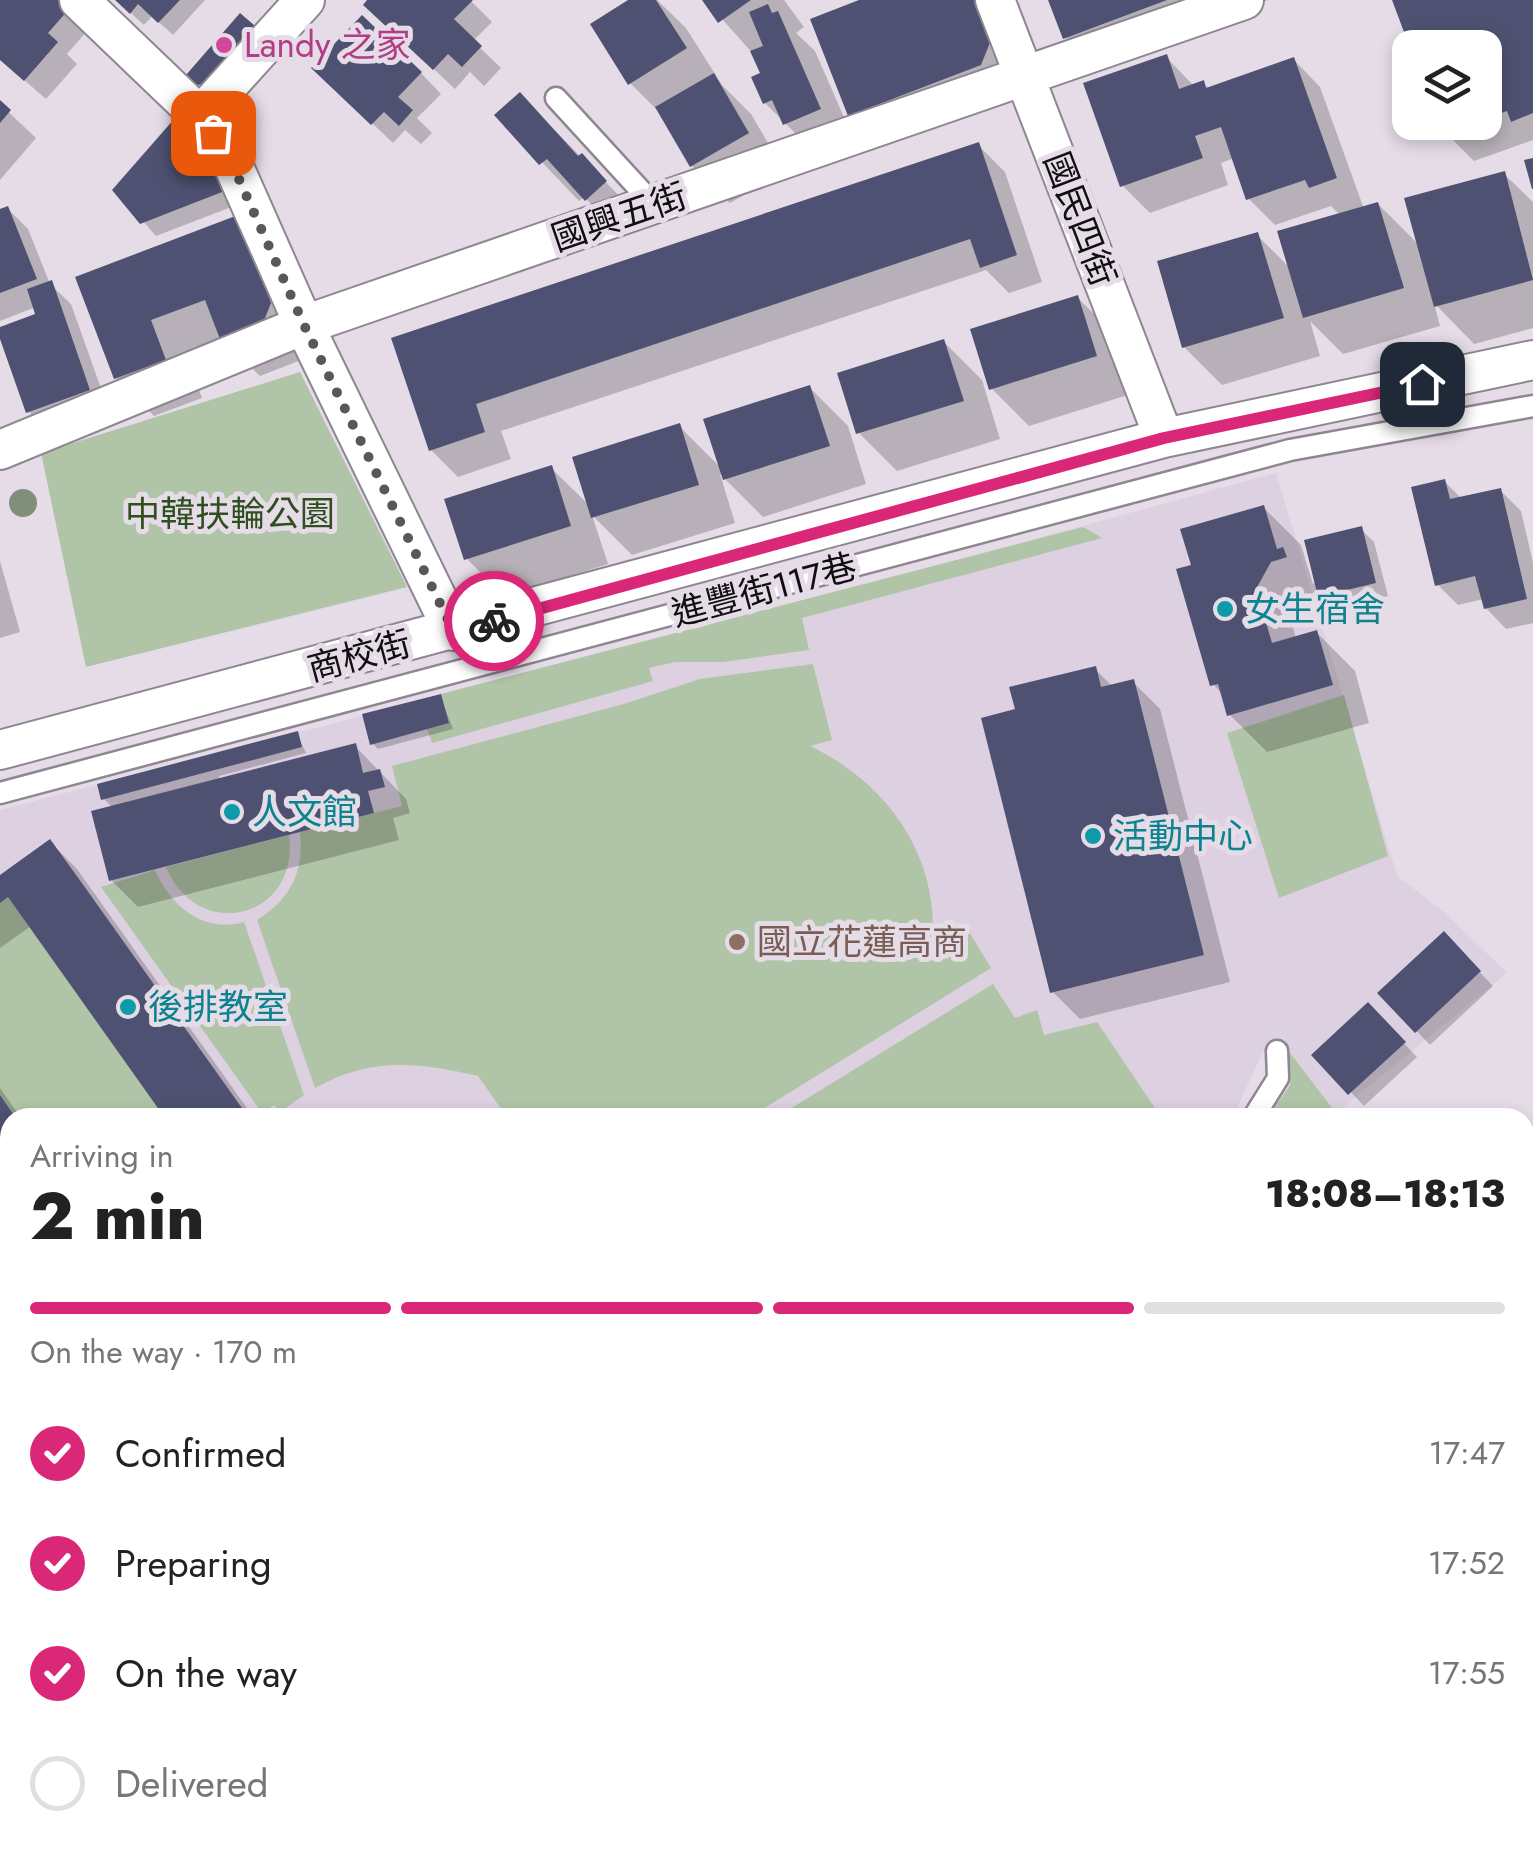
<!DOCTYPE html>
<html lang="en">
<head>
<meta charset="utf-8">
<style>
  body { margin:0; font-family:Jost,"Noto Sans TC",sans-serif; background:#f2f2f2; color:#222; height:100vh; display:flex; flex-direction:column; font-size:38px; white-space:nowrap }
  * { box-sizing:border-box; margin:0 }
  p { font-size:32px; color:#767676 }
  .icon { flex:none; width:55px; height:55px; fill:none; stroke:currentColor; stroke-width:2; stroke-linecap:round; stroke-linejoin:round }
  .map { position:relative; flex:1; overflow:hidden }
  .details { position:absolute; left:0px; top:1108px; width:1535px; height:752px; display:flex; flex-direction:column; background:#fff; border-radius:30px 30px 0 0; box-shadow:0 5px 15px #0003 }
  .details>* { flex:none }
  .tools { position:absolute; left:1392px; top:30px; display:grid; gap:20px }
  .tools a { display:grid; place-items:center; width:110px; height:110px; border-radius:20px; background:#fff; box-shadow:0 5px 15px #0003; font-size:50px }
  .pin { position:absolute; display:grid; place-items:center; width:85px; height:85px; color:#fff; margin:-42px; border-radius:20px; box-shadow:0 5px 15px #0006 }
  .courier { position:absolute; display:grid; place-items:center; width:100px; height:100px; margin:-50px; border:8px solid #db2777; border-radius:50%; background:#fff; color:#222; box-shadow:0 2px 12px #0007 }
  .head em { font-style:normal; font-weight:800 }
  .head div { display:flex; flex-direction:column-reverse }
  .head { display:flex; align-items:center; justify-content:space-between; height:170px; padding:0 30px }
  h1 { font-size:65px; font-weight:800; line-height:75px }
  .bar { display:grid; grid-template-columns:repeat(4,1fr); gap:15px 10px; align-content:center; height:120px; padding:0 30px }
  .bar i { height:12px; border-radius:8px; background:#e0e0e0 }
  .bar .active { background:#db2777 }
  .bar p { grid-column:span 4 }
  ol { padding:0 30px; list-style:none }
  li { display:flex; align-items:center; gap:30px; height:110px }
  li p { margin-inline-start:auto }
  li .icon { padding:10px; border-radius:50%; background:#db2777; color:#fff; stroke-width:4 }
  li:last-child { color:#767676 }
  li i { width:55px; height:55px; border:5px solid #e0e0e0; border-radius:50% }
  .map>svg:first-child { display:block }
  .built { fill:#ddd0e1 }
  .green { fill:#b0c4a7 }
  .shadow { fill:#0003 }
  .building { fill:#4e5171 }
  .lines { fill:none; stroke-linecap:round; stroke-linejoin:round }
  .lane-casing { stroke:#8e8690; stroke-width:25 }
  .street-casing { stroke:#8e8690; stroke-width:42 }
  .secondary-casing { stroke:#8e8690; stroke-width:58 }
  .lane { stroke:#fff; stroke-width:20 }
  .street { stroke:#fff; stroke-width:38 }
  .secondary { stroke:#fff; stroke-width:52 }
  .tree { fill:#818e79 }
  .done { stroke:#5b565c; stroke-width:10; stroke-dasharray:0 18 }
  .route { stroke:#db2777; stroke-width:12 }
  .hotel-dot { fill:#d1479c; stroke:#e5dce7; stroke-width:4 }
  .culture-dot { fill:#0f9aa8; stroke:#e5dce7; stroke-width:4 }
  .education-dot { fill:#8d6e63; stroke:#e5dce7; stroke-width:4 }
  .labels { text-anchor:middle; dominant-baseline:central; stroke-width:10; stroke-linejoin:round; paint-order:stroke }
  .hotel-label { font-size:35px; fill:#b23c85; stroke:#e5dce7; text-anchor:start }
  .street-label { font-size:35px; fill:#110e11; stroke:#e5dce7 }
  .park-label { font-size:35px; fill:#304f1f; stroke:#e5dce7 }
  .culture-label { font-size:35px; fill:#0d838f; stroke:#e5dce7; text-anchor:start }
  .education-label { font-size:35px; fill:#785e54; stroke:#e5dce7; text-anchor:start }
</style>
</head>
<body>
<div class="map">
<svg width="1533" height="1859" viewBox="0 0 1533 1859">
  <rect width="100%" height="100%" fill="#e5dce7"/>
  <path class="built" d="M 1276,473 L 1397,876 L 1443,911 L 1507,973 L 1336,1113 L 1287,1049 L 1262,1053 L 1233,1117 L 10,1118 L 10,1433 L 0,1430 L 0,810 L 852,589 Z"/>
  <path class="green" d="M 300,372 L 407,587 L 86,667 L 41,453 Z
    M 1083,527 L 1102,538 L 802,618 L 809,650 L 723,662 L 675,662 L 649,668 L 653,681 L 432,743 L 427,729 L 449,723 L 441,694 Z
    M 813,664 L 832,740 L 810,746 C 888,783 941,858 932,947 L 966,927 L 991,968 L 750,1117 L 507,1117 L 478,1076 C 417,1062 371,1057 315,1088 L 257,920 C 291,898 304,873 300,832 L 402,806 L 392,766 L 624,704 L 700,679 Z
    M 1344,695 L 1388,856 L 1279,898 L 1227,733 Z
    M 289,835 C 300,919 198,944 166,867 Z
    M 155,870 C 170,905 203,934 244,922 L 304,1095 L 280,1112 L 274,1105 L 262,1113 L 101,887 Z
    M 8,897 L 165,1117 L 16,1117 L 0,1095 L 0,903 Z
    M 993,984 L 1015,1018 L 1037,1010 L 1044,1035 L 1097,1022 L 1161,1117 L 777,1117 Z
    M 1287,1049 L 1336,1113 L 1331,1117 L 1268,1117 L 1290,1085 Z"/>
  <path class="shadow" d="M 0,0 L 55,0 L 87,31 L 67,54 L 77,64 L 46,99 L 0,59 Z
    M 117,0 L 205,0 L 173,35 L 152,16 L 144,25 Z
    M 371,0 L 470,0 L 492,22 L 473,41 L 501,68 L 484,86 L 470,72 L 455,89 L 387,25 Z
    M 633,0 L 657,0 L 686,28 L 722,85 L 751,114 L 785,172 L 730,203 L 692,166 L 662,115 L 630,83 Z
    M 705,0 L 784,0 L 804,27 L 796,33 L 815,51 L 857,147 L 823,161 L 765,103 L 763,74 L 756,57 Z
    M 866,0 L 987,0 L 1010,62 L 870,135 L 850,115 Z
    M 1051,0 L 1268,0 L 1092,64 L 1065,37 Z
    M 1394,0 L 1533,0 L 1533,140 L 1474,161 L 1447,134 L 1443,122 L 1485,122 L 1485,48 Z
    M 1166,57 L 1194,86 L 1203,83 L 1210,89 L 1294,60 L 1320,87 L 1364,209 L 1378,204 L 1420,246 L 1504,174 L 1533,202 L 1533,328 L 1474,344 L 1434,303 L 1440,326 L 1343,354 L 1310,321 L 1320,356 L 1222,385 L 1184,347 L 1257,235 L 1290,268 L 1340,215 L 1331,206 L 1275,225 L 1248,198 L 1234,158 L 1221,163 L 1228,185 L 1150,213 L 1123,186 Z
    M 421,73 L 441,94 L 417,118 L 432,133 L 421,144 L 405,130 L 393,143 L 335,88 Z
    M 520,95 L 643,220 L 624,237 L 584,197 L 579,201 L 497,115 Z
    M 0,104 L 36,138 L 0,180 Z
    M 978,145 L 1005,172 L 1042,282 L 1009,293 L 986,270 L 501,431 L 511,459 L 458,477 L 431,450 L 394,340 Z
    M 205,146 L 218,160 L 212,167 L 224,178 L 234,206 L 156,236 L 116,190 Z
    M 8,209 L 28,229 L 50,284 L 71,304 L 109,411 L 49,432 L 28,411 L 0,331 L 39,316 L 36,307 L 0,321 L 0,212 Z
    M 237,218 L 301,360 L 260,376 L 227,344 L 187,358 L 202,398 L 154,416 L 116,378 L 78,278 Z
    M 1077,297 L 1115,335 L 1134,393 L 1029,426 L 991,388 Z
    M 944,342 L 982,380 L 1000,439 L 897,471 L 859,433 Z
    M 810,388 L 848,426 L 866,484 L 763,517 L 720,474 L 735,523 L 632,555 L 592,515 L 608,564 L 504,596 L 466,558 L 551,468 L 591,507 L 679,426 L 722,469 Z
    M 1445,482 L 1462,499 L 1500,490 L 1521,511 L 1533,563 L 1533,623 L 1506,629 L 1486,608 L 1484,599 L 1458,605 L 1437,584 Z
    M 1263,507 L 1301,545 L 1313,584 L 1361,529 L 1374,542 L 1388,596 L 1334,609 L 1320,596 L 1309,600 L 1293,628 L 1296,639 L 1317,633 L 1355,671 L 1369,723 L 1267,752 L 1229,714 L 1224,696 L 1213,684 L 1194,567 Z
    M 0,561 L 20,632 L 0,638 Z
    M 1095,669 L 1113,687 L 1133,682 L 1160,709 L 1230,982 L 1080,1019 L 1053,992 L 1018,711 Z
    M 440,696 L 453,729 L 378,749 L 372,743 Z
    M 297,734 L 306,753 L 219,776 L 220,781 L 355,746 L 406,799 L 410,813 L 393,818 L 399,840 L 138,907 L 111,880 L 113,808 L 104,799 Z
    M 50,842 L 77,869 L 254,1118 L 168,1118 L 31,926 L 0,948 L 0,876 Z
    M 1444,935 L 1493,986 L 1430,1045 L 1381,994 Z
    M 1368,1006 L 1417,1057 L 1364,1106 L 1315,1055 Z
    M 0,1088 L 21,1118 L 10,1118 L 10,1204 L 0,1190 Z
    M 1528,1263 L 1533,1268 L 1533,1366 L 1525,1358 Z
    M 0,1381 L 10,1395 L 10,1438 L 0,1426 Z
    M 0,1724 L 10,1738 L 10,1765 L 0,1772 Z
    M 10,1837 L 10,1850 L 115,1850 L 121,1859 L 0,1859 L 0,1844 Z
    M 246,1850 L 352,1850 L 359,1859 L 253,1859 Z
    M 480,1850 L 520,1850 L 512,1859 L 494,1859 Z
    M 673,1850 L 713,1850 L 701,1859 L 681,1859 Z
    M 1399,1850 L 1449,1850 L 1454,1856 L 1406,1859 Z"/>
  <path class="building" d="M 0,0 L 59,0 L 69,9 L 48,33 L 58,42 L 24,81 L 0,60 Z
    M 115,0 L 180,0 L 158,23 L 138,4 L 130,14 Z
    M 367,0 L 473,0 L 454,19 L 482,46 L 462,67 L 448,54 L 433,70 L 363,5 Z
    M 628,0 L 656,0 L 687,48 L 628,85 L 590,24 Z
    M 702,0 L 751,0 L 718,23 Z
    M 859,0 L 976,0 L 991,40 L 981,65 L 848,116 L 810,19 Z
    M 1048,0 L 1167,0 L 1063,39 Z
    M 1392,0 L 1533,0 L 1533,113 L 1511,122 L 1507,111 L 1485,119 L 1485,48 L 1410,48 Z
    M 768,4 L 772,13 L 778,11 L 821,109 L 783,125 L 772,100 L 763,104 L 751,77 L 760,73 L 750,51 L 763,46 L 749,12 Z
    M 240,13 L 262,32 L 217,83 L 197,85 L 186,75 Z
    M 362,15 L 422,72 L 398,97 L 413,110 L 399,126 L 384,112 L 371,125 L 311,68 Z
    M 1167,54 L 1179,89 L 1204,80 L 1206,88 L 1294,57 L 1337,178 L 1309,188 L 1305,180 L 1246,200 L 1221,127 L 1195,136 L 1203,158 L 1120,187 L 1083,83 Z
    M 714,73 L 749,133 L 690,167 L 655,107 Z
    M 520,92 L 578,156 L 582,153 L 607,181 L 585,201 L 547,159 L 539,165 L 494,115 Z
    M 0,100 L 11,110 L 0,123 Z
    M 175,118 L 206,144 L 181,174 L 211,162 L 222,192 L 140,224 L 112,190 Z
    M 1440,122 L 1476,122 L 1476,123 L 1445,135 Z
    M 979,142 L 1017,255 L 980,268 L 970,239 L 476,404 L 485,432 L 429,451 L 391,338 Z
    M 1533,158 L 1533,189 L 1532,189 L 1524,160 Z
    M 1505,171 L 1533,280 L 1434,307 L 1404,198 Z
    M 1378,202 L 1404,288 L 1303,318 L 1277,231 Z
    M 8,206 L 37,279 L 0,293 L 0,209 Z
    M 238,215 L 271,303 L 263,323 L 220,339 L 205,300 L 151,320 L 166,360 L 114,379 L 75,277 Z
    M 1258,232 L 1284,318 L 1182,348 L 1157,261 Z
    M 52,280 L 90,390 L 26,413 L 0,339 L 0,327 L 35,314 L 27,289 Z
    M 1078,295 L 1097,356 L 989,390 L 970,329 Z
    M 944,339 L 964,401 L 856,434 L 837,373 Z
    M 810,385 L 830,446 L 723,480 L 703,419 Z
    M 680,423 L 699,485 L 591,518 L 572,457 Z
    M 552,465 L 571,526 L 464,560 L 444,499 Z
    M 1445,479 L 1450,499 L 1501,488 L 1527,599 L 1484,609 L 1475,576 L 1435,586 L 1411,487 Z
    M 1264,505 L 1277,549 L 1283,547 L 1287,557 L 1271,562 L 1256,589 L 1272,643 L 1317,630 L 1333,685 L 1227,716 L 1218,684 L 1210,686 L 1176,569 L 1191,565 L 1180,529 Z
    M 1362,526 L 1376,583 L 1318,597 L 1304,540 Z
    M 1096,666 L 1101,687 L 1134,679 L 1204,955 L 1050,993 L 981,718 L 1015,709 L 1009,687 Z
    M 441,694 L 449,723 L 370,745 L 362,714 Z
    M 298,731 L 302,747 L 101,800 L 97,784 Z
    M 356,743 L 363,773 L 380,769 L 385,787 L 368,791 L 374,813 L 109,881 L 91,811 Z
    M 50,839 L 79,879 L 249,1118 L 165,1118 L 8,897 L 0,903 L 0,875 Z
    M 1444,931 L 1481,971 L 1415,1033 L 1377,993 Z
    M 1368,1002 L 1406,1042 L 1348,1095 L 1311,1055 Z
    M 0,1095 L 16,1118 L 10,1118 L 10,1209 L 0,1195 Z
    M 1528,1259 L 1533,1266 L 1533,1350 L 1525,1356 Z
    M 0,1379 L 10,1393 L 4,1400 L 10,1408 L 10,1433 L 5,1437 L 0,1430 Z
    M 1533,1678 L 1533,1741 L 1525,1747 L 1525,1684 Z
    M 0,1726 L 10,1740 L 0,1750 Z
    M 10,1834 L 10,1850 L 111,1850 L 98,1859 L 0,1859 L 0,1840 Z
    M 243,1850 L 339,1850 L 328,1859 L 250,1859 Z
    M 391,1850 L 446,1850 L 458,1859 L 384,1859 Z
    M 588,1850 L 638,1850 L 645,1859 L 594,1859 Z
    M 1189,1850 L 1311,1850 L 1318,1859 L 1195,1859 Z
    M 1395,1850 L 1432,1850 L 1420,1859 L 1403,1859 Z"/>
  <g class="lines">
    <defs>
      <path id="lane" d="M 556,98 L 654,205
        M 0,793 L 1290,450 L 1533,406
        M 1253,1118 L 1278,1078 L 1277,1051"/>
      <path id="street" d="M 79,0 L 200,116 L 226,149 L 304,325 L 453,631
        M 995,0 L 1164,438
        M 200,116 L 305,0
        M 0,450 L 304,325 L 1244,0
        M 0,750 L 1164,438 L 1533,360
        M 1525,1381 L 1533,1376
        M 0,1791 L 10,1782
        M 1525,1829 L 1533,1824
        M 1361,1850 L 1367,1859
        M 961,1859 L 973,1850
        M 1480,1859 L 1494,1850"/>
      <path id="secondary" d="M 0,1593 L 10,1607
        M 189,1850 L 196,1859"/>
    </defs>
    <use href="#lane" class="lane-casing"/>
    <use href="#street" class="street-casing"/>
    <use href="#secondary" class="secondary-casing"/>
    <use href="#lane" class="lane"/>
    <use href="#street" class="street"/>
    <use href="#secondary" class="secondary"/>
  </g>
  <circle class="tree" cx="23" cy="503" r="14"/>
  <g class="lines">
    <path class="done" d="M 213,133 L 226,150 L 304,325 L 454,632 L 494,621"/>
    <path class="route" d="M 494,621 L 1164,438 L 1422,384"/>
  </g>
  <circle class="hotel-dot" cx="224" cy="45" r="10"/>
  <g class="culture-dot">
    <circle cx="1225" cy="609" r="10"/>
    <circle cx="232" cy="812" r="10"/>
    <circle cx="1093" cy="836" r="10"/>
    <circle cx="128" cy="1007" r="10"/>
  </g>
  <circle class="education-dot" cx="737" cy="942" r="10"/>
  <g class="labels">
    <g class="hotel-label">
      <text x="244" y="45">Landy 之家</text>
    </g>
    <g class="street-label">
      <text transform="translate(619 217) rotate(-19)">國興五街</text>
      <text transform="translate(1080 219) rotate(69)">國民四街</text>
      <text transform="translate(764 590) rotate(-15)">進豐街117巷</text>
      <text transform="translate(359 656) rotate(-15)">商校街</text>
    </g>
    <g class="park-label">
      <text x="230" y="514">中韓扶輪公園</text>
    </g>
    <g class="culture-label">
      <text x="1245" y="609">女生宿舍</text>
      <text x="252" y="812">人文館</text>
      <text x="1113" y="836">活動中心</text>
      <text x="148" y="1007">後排教室</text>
    </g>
    <g class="education-label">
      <text x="757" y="942">國立花蓮高商</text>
    </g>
  </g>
</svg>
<div class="tools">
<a><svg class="icon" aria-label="layers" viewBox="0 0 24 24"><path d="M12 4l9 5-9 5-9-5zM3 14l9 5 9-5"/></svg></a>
</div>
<div class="pin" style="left:213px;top:133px;background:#ea580c"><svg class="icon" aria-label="bag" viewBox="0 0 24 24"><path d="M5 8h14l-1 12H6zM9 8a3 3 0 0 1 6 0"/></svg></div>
<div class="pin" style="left:1422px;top:384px;background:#1f2937"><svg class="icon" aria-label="home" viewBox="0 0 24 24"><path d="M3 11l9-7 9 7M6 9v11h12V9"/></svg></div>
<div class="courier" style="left:494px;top:621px"><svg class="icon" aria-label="bike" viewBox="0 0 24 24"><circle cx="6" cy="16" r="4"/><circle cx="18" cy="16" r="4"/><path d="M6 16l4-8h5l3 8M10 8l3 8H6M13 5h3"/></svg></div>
<section class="details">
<div class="head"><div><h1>2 min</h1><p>Arriving in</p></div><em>18:08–18:13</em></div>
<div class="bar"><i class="active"></i><i class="active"></i><i class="active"></i><i></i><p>On the way · 170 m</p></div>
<ol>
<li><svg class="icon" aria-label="check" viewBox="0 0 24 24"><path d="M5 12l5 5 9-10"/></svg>Confirmed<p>17:47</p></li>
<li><svg class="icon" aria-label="check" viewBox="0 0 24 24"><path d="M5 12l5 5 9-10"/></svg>Preparing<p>17:52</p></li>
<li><svg class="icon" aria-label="check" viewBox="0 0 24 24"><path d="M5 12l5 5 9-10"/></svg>On the way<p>17:55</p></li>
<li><i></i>Delivered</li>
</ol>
</section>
</div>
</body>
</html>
